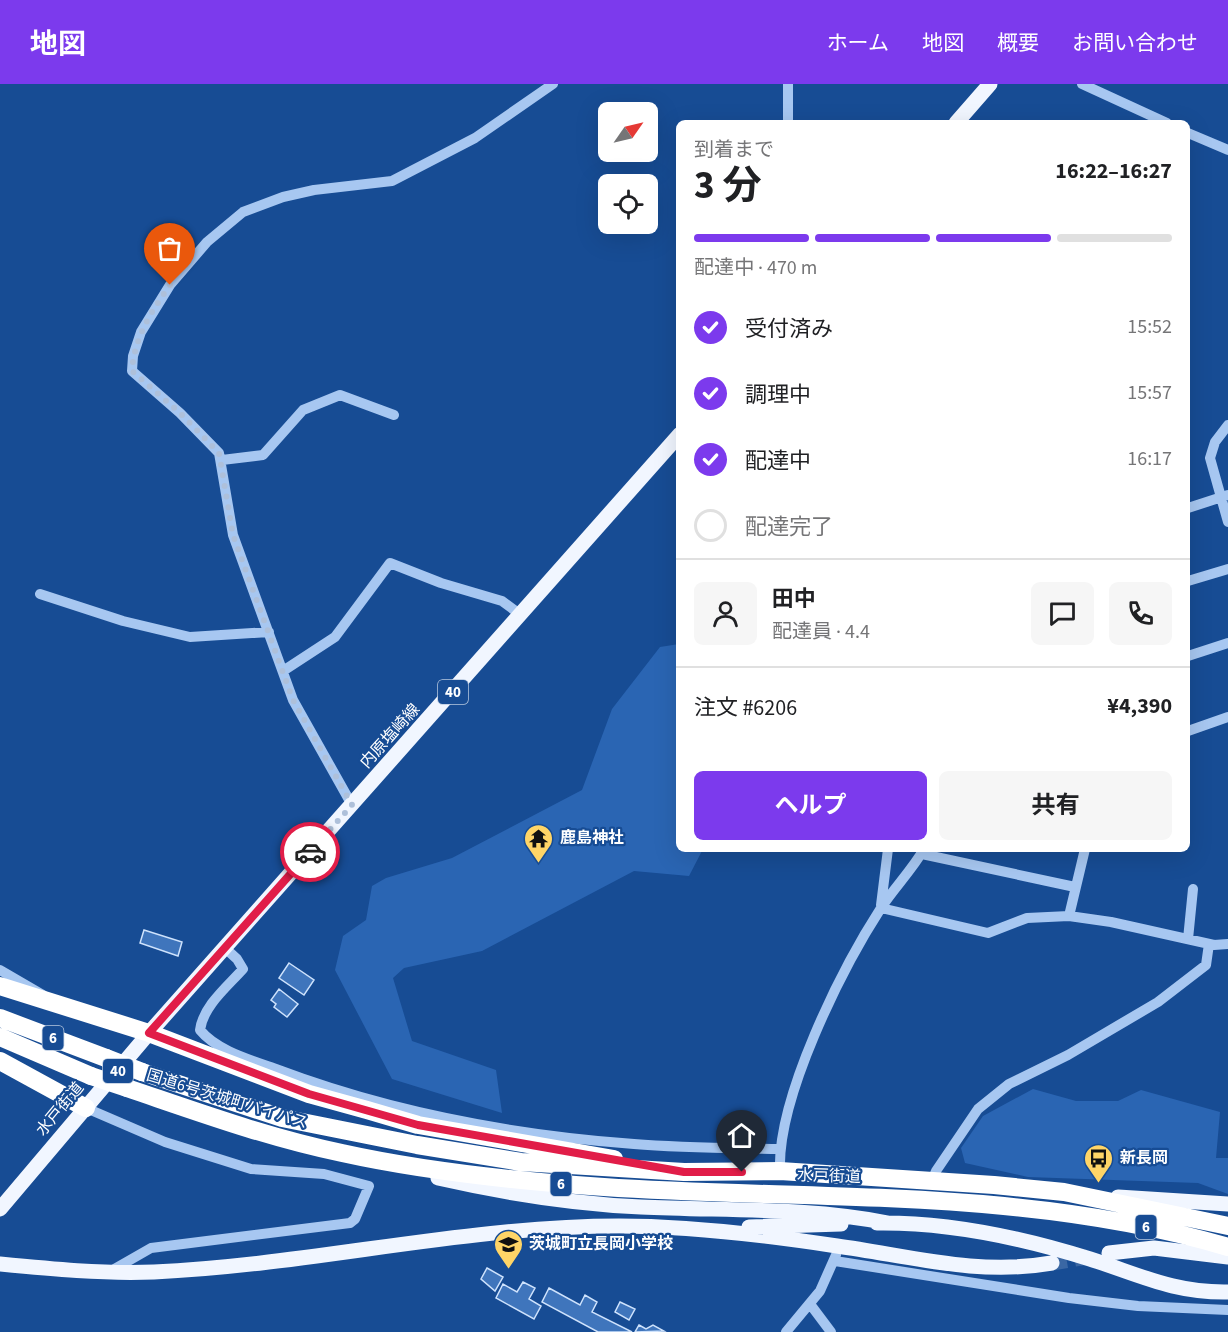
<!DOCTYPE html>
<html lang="ja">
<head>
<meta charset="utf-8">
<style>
  body { margin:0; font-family:"Source Sans 3","Noto Sans JP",sans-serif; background:#f6f6f6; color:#202124; height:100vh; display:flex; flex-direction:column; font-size:22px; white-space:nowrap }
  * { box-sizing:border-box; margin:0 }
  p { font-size:20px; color:#757577 }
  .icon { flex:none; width:33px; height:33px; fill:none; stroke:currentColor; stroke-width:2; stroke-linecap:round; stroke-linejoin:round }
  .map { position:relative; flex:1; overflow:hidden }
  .sheet { position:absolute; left:676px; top:36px; width:514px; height:732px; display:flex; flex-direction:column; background:#fff; border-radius:9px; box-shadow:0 6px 24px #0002 }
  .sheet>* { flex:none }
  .needle { width:39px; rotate:56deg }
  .buttons { position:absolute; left:598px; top:18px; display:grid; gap:12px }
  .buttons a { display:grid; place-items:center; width:60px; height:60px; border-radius:9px; background:#fff; box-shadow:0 6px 24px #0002; font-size:30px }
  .pin { position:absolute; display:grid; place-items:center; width:51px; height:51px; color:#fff; margin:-62px -26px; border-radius:50% 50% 50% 0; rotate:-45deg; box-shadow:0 0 6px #0007 }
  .pin .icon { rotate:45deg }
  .courier { position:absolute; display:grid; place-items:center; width:60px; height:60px; margin:-30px; border:4px solid #e11d48; border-radius:50%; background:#fff; color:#222; box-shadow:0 2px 8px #0007 }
  .overview em { font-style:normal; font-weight:700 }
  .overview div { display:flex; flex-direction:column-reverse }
  .overview { display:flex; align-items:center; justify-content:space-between; height:102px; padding:0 18px }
  h1 { font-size:39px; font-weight:700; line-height:45px }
  .bar { display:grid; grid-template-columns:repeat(4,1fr); gap:9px 6px; align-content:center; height:72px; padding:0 18px }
  .bar i { height:8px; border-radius:4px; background:#e0e0e0 }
  .bar .on { background:#7c3aed }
  .bar p { grid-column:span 4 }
  .line { display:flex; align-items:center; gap:15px; padding:0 18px; border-top:2px solid #e0e0e0 }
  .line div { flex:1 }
  .round { display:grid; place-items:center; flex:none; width:63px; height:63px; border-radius:9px; background:#f6f6f6 }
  ol { padding:0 18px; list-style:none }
  li { display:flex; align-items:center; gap:18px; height:66px }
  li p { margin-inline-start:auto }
  li .icon { padding:6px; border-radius:50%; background:#7c3aed; color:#fff; stroke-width:4 }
  li:last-child { color:#757577 }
  li i { width:33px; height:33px; border:3px solid #e0e0e0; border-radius:50% }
  .cta { display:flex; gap:12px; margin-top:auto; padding:12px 18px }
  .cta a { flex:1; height:69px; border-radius:9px; background:#7c3aed; color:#fff; font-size:24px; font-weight:700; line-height:69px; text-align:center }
  .cta a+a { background:#f6f6f6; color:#202124 }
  header { display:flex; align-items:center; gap:36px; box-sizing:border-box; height:84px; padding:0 30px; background:#7c3aed; color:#fff }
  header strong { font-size:28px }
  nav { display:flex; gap:33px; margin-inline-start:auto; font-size:21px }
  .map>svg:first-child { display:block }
  .green { fill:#2a65b3 }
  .building { fill:#3f75bc; stroke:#cee2fc; stroke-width:1.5 }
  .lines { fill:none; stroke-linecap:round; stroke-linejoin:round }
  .major-tunnel { stroke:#3a67a4; stroke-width:15; stroke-dasharray:15 8; stroke-linecap:butt }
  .minor { stroke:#a7c7f1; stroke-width:10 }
  .major { stroke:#f1f6ff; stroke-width:15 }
  .highway { stroke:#fff; stroke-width:18 }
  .highway-bridge { stroke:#fff; stroke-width:18 }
  .done { stroke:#aec0da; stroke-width:6; stroke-dasharray:0 10.8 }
  .route { stroke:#e11d48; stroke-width:8 }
  .labels { text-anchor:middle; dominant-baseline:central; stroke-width:4.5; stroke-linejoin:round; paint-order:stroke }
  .shield { fill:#174c94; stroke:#b9c9df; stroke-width:1.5 }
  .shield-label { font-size:15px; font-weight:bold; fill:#fff }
  .street-label { font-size:16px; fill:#fff; stroke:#174c94 }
  .poi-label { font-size:16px; font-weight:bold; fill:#fff; stroke:#174c94; text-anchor:start }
</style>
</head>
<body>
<header>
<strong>地図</strong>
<nav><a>ホーム</a><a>地図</a><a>概要</a><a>お問い合わせ</a></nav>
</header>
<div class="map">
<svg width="1228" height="1248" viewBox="0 0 1228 1248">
  <rect width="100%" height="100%" fill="#174c94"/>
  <path class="green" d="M 679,560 L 680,765 L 703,765 L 689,792 L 634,787 L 482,867 L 404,884 L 393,894 L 412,957 L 496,986 L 502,1029 L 392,995 L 335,886 L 343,852 L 366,836 L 372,802 L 386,794 L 452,774 L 582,706 L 612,625 L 660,563 Z
    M 1033,1005 L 1076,1017 L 1118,1017 L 1141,1006 L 1220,1028 L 1216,1074 L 1228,1074 L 1228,1110 L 1198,1099 L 1028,1093 L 965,1079 L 961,1064 L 983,1032 Z"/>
  <path class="building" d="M 144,846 L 182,858 L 178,872 L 140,859 Z
    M 289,879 L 314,896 L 304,911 L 279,894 Z
    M 279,905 L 298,920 L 287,933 L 274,923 L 276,920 L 271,916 Z
    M 487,1184 L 503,1193 L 495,1207 L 481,1195 Z
    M 523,1198 L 535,1204 L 529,1215 L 541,1222 L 534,1235 L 496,1214 L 503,1200 L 517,1208 Z
    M 549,1204 L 580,1221 L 585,1211 L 597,1218 L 592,1228 L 632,1248 L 598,1248 L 542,1218 Z
    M 620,1218 L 635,1225 L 629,1236 L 615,1228 Z
    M 639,1241 L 646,1245 L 653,1241 L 664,1247 L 635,1248 Z"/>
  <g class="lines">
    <path class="major-tunnel" d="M 1052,1179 L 1088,1173"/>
    <path class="minor" d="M 1082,0 L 1167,39
      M 788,39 L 788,0
      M 1188,49 L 1228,66
      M 1228,341 L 1215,358 L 1210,374 L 1228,438
      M 222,376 L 263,371 L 303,326 L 340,311 L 394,331
      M 1188,424 L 1228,411
      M 1188,497 L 1228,485
      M 40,510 L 123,537 L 190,553 L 269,548
      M 1188,572 L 1228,559
      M 283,587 L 335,553 L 390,479 L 441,499 L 502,517 L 521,531
      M 1188,647 L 1228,633
      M 352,721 L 293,616 L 233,451 L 219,369 L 180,329 L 132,287 L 133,272 L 141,248 L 170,201 L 207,158 L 243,128 L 283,113 L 314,106 L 392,97 L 475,54 L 553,0
      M 922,770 L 1075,803
      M 881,821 L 888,765
      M 881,824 L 988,849 L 1027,834 L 1069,832 L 1111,838 L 1214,861 L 1228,860
      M 1069,832 L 1085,765
      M 1188,855 L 1193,805
      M 225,864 L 237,875 L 243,885 C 228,902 203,922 200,946 C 217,967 251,976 276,985 C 390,1028 512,1051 634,1060 C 682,1064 731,1064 779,1065
      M 0,886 L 43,911
      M 86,1024 L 165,1058 L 251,1085 L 324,1090 L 369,1102 L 355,1135 L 350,1139 L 151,1164 L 109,1188
      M 780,1087 C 777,1014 841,886 881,824 C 894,804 912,786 924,765
      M 932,1097 L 936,1087 L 978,1025 L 1009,1000 L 1068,971 L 1158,918 L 1206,881 L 1209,860
      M 835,1177 L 1069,1214 L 1138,1222 L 1228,1226
      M 810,1220 L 831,1248
      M 786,1248 L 820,1207 L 836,1171"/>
    <path class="major" d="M 956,39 L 990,0
      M 438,1094 C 504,1109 574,1120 641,1123 C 723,1127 808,1123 888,1139
      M 1118,1113 L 1228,1120
      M 0,1125 L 149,949 L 680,350
      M 877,1139 C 948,1138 1023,1154 1090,1175 C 1140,1191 1174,1209 1228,1208
      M 749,1143 L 841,1140
      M 1109,1169 L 1154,1164 L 1228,1173
      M 0,1180 C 51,1185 103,1190 154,1188 C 310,1181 463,1142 619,1142 C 692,1142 765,1151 837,1162 C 910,1172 978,1192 1052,1179"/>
    <path class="highway" d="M 0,902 L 149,949 L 309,1010 L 367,1026 L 418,1041 L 614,1075
      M 0,934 L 106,974
      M 0,953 L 91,992
      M 0,977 L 86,1024
      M 142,988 L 282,1034 L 417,1061 L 521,1078 L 684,1088 L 780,1087 L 994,1101 L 1064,1108 L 1228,1142
      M 127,1004 C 198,1028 269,1054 342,1069 C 428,1088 517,1097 604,1103 C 812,1117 1025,1103 1228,1163"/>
    <path class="highway-bridge" d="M 106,974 L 142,988
      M 91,992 L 127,1004"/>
  </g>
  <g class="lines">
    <path class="done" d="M 170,201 C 151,228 134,254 132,287 L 180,329 L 219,369 L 233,451 L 293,616 L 352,721 L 310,768"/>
    <path class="route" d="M 310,768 L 149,949 L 309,1010 L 418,1041 L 684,1088 L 742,1088"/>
  </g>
  <defs>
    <symbol id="temple-pin" viewBox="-11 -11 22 30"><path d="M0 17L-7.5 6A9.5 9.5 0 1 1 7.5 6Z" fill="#ffd567" stroke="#174c94"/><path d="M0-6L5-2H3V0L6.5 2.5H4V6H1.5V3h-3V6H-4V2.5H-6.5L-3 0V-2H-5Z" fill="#111"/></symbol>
    <symbol id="bus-pin" viewBox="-11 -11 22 30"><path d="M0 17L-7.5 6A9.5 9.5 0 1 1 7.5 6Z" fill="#ffd567" stroke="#174c94"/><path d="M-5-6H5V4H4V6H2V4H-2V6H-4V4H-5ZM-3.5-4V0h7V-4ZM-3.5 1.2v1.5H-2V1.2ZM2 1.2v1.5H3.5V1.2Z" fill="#111"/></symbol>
    <symbol id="school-pin" viewBox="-11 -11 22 30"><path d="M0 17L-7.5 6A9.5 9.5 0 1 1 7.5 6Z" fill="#ffd567" stroke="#174c94"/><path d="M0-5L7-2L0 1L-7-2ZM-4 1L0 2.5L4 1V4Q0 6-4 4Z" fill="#111"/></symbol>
  </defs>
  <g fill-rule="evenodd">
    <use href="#temple-pin" x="522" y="738" width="33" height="45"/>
    <use href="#bus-pin" x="1082" y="1058" width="33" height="45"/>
    <use href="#school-pin" x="492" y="1144" width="33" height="45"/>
  </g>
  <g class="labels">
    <g class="shield">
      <rect x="438" y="596" width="30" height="24" rx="4.5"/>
      <rect x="42.5" y="942" width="21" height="24" rx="4.5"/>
      <rect x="103" y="975" width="30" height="24" rx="4.5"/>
      <rect x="550.5" y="1088" width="21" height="24" rx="4.5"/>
      <rect x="1135.5" y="1131" width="21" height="24" rx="4.5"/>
    </g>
    <g class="shield-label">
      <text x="453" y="608">40</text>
      <text x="53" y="954">6</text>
      <text x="118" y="987">40</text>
      <text x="561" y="1100">6</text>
      <text x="1146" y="1143">6</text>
    </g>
    <g class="street-label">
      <text transform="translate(390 652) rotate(-48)">内原塩崎線</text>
      <text transform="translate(227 1015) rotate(17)">国道6号茨城町バイパス</text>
      <text transform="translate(60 1025) rotate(-50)">水戸街道</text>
      <text transform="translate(829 1092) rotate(2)">水戸街道</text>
    </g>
    <g class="poi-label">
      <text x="560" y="754">鹿島神社</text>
      <text x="1120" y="1074">新長岡</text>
      <text x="529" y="1160">茨城町立長岡小学校</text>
    </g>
  </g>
</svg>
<div class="buttons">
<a><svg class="needle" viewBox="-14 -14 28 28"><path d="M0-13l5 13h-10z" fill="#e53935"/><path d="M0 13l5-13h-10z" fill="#757577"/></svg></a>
<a><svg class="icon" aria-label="locate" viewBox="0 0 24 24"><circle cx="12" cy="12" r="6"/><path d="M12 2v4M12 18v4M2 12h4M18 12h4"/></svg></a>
</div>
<div class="pin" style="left:170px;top:201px;background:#ea580c"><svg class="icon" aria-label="bag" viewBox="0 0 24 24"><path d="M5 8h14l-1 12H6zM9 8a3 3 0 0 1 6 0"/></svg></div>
<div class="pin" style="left:742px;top:1088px;background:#1f2937"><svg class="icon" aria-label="home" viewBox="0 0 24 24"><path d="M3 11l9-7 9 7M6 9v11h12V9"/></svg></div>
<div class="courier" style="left:310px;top:768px"><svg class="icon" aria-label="car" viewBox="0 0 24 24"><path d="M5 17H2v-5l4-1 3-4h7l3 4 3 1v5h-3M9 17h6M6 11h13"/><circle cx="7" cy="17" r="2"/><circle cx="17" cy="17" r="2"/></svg></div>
<section class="sheet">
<div class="overview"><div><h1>3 分</h1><p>到着まで</p></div><em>16:22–16:27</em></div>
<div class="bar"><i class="on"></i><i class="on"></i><i class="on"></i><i></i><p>配達中 · 470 m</p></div>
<ol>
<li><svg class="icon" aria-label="check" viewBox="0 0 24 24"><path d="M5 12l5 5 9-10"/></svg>受付済み<p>15:52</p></li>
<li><svg class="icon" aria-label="check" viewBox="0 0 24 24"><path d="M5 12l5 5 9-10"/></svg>調理中<p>15:57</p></li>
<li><svg class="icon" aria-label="check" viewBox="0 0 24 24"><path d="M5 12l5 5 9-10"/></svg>配達中<p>16:17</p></li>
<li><i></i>配達完了</li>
</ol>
<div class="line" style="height:108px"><a class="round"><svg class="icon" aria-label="person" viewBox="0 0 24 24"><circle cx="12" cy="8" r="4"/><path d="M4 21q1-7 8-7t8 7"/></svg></a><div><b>田中</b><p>配達員 · 4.4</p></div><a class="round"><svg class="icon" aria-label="chat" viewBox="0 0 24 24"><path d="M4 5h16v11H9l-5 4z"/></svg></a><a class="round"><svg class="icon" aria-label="phone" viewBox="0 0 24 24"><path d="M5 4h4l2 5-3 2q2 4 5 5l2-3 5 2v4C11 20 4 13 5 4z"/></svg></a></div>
<div class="line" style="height:78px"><div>注文 #6206</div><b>¥4,390</b></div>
<div class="cta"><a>ヘルプ</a><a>共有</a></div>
</section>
</div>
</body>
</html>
